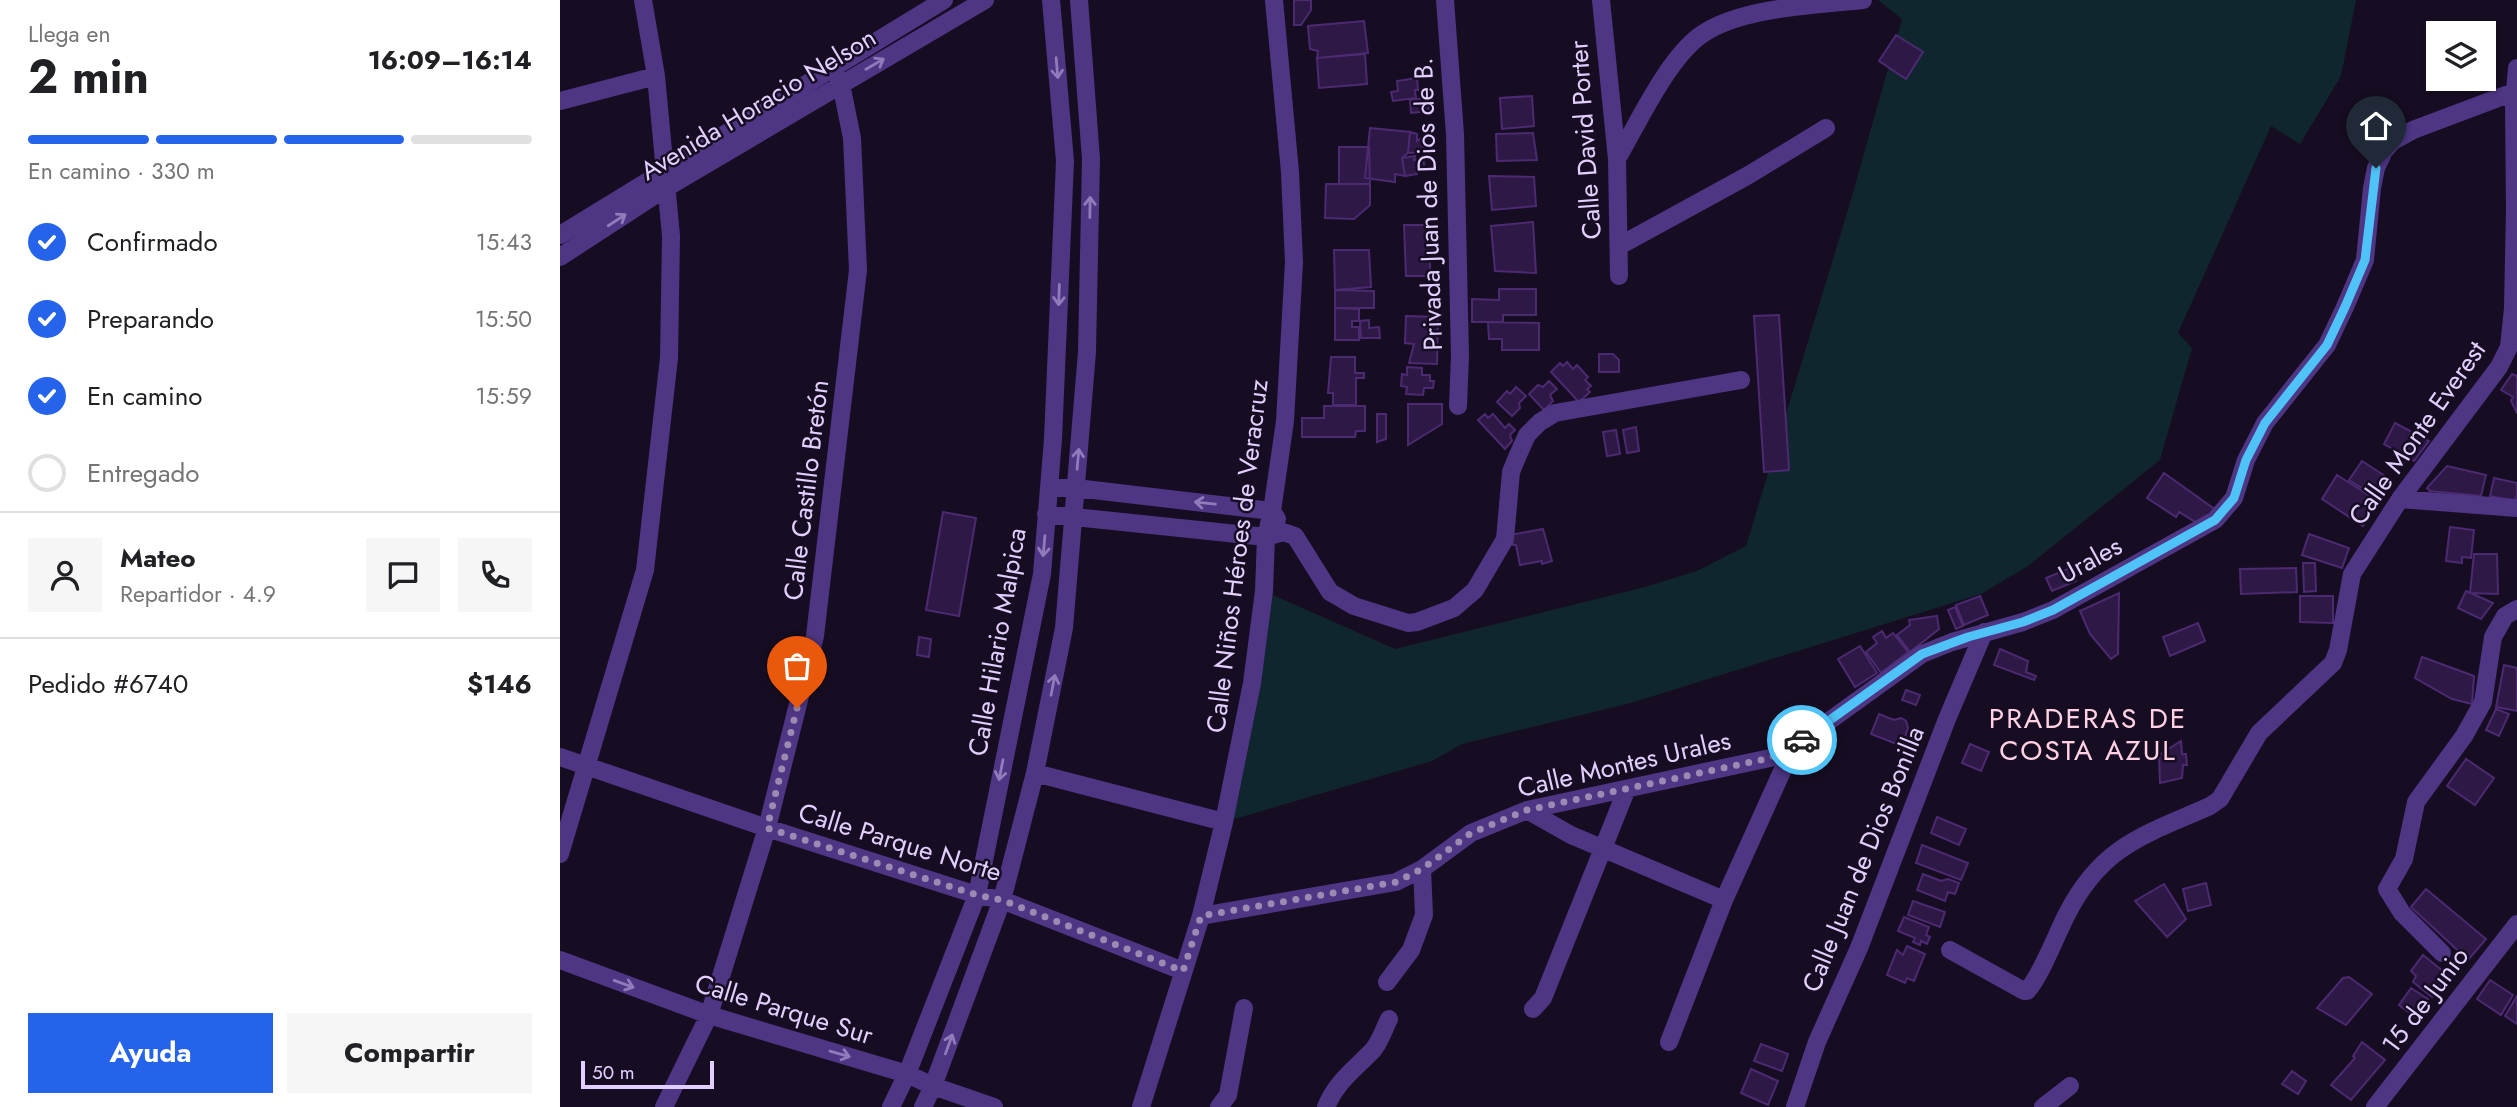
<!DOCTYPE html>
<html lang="es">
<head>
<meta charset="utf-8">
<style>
  body { margin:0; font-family:Jost,sans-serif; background:#f6f6f6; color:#202124; height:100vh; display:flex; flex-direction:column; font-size:26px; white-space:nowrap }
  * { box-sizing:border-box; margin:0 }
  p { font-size:23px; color:#757577 }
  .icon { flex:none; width:38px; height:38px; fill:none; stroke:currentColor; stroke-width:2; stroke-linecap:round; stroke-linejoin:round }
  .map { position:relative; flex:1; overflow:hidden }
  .details { display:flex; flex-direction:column; background:#fff; width:560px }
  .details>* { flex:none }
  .controls { position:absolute; left:1866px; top:21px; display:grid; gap:14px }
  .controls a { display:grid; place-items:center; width:70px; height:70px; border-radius:0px; background:#fff; box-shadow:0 2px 5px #0004; font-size:35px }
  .scale { position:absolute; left:21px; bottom:18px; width:133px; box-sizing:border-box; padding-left:7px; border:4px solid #e2cfff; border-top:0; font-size:19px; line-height:24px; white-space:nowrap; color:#e2cfff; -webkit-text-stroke:5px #170d23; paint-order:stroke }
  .pin { position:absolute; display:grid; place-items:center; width:60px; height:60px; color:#fff; margin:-72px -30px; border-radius:50% 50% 50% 0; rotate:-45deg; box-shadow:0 0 7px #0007 }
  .pin .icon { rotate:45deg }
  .courier { position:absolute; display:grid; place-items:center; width:70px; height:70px; margin:-35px; border:5px solid #4fc3f7; border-radius:50%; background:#fff; color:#222; box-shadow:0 2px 9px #0007 }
  .headline em { font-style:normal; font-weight:700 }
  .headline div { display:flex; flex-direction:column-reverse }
  .headline { display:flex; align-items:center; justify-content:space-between; height:119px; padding:0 28px }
  h1 { font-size:46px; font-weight:700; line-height:52px }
  .bar { display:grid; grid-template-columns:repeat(4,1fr); gap:10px 7px; align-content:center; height:84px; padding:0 28px }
  .bar i { height:9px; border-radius:5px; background:#e0e0e0 }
  .bar .on { background:#2563eb }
  .bar p { grid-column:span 4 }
  .line { display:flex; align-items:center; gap:18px; padding:0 28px; border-top:2px solid #e0e0e0 }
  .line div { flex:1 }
  .round { display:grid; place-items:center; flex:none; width:74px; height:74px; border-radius:0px; background:#f6f6f6 }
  ol { padding:0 28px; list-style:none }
  li { display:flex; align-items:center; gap:21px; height:77px }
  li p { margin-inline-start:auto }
  li .icon { padding:7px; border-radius:50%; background:#2563eb; color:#fff; stroke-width:4 }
  li:last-child { color:#757577 }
  li i { width:38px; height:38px; border:4px solid #e0e0e0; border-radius:50% }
  .cta { display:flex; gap:14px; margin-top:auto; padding:14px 28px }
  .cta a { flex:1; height:80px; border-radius:0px; background:#2563eb; color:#fff; font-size:28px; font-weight:700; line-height:80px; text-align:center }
  .cta a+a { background:#f6f6f6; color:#202124 }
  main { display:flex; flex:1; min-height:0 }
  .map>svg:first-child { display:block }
  .green { fill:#10262e }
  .building { fill:#2e1845; stroke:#4c2a72; stroke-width:2 }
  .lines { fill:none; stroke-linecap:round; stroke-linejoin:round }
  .minor { stroke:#4e3684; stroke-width:18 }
  .oneway { stroke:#917bbb }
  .done { stroke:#9b8bb2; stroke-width:7; stroke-dasharray:0 12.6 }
  .route { stroke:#4fc3f7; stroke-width:9 }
  .labels { text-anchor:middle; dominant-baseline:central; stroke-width:5; stroke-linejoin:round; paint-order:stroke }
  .street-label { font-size:26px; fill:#e2cfff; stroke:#170d23 }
  .neighbourhood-label { font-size:28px; letter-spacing:2px; fill:#ffd1e2; stroke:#170d23 }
</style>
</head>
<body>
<main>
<section class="details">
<div class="headline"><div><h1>2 min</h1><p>Llega en</p></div><em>16:09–16:14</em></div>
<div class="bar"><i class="on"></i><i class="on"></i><i class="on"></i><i></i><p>En camino · 330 m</p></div>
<ol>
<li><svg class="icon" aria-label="check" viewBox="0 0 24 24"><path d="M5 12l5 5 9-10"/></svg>Confirmado<p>15:43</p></li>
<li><svg class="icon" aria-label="check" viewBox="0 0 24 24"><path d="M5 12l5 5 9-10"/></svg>Preparando<p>15:50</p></li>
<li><svg class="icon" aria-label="check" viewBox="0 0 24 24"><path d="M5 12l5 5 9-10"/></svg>En camino<p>15:59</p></li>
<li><i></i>Entregado</li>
</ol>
<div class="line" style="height:126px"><a class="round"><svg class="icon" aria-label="person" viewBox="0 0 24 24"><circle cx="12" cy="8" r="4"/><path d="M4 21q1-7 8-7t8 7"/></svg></a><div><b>Mateo</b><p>Repartidor · 4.9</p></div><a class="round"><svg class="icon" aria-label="chat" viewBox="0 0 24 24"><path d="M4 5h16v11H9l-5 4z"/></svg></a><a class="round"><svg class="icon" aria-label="phone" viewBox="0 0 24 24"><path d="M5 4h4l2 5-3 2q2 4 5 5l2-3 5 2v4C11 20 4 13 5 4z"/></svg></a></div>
<div class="line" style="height:91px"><div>Pedido #6740</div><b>$146</b></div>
<div class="cta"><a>Ayuda</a><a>Compartir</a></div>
</section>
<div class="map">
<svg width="1957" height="1107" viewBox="0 0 1957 1107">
  <rect width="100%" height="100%" fill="#170d23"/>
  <path class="green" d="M 1318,0 L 1796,0 L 1781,76 L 1740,144 L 1711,126 L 1618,333 L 1632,348 L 1600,460 L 1468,566 L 1421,594 L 1071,703 L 902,744 L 872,761 L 664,822 L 704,591 L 835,649 L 1085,587 L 1137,571 L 1186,546 L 1290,203 L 1342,19 Z"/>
  <path class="building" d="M 734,0 L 751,0 L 751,10 L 741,25 L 734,25 Z
    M 804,21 L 808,53 L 757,58 L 758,51 L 750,49 L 748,26 Z
    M 1336,35 L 1363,52 L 1346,79 L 1319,61 Z
    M 805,54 L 807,84 L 759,88 L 757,58 Z
    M 857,78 L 858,90 L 855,90 L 856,98 L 833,101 L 831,92 L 838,91 L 837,81 Z
    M 972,96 L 974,126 L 942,129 L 940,98 Z
    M 867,98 L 869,111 L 851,113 L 850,100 Z
    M 810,128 L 850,132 L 848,153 L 842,158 L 845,176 L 835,174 L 835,182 L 805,178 Z
    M 850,132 L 857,134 L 857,141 L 863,137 L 863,152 L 848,153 Z
    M 973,133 L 977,160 L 937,161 L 936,134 Z
    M 779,147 L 809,147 L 810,184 L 779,184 Z
    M 855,156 L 854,160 L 863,159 L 865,169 L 856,170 L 857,174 L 845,176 L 842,158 Z
    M 929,176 L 974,177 L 976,206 L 932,210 Z
    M 766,184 L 810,184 L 810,205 L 794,219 L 765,218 Z
    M 973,222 L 976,273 L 935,271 L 931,226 Z
    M 844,225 L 876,225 L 877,254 L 870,254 L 870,276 L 846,276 Z
    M 774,250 L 809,250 L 811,287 L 775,290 Z
    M 939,289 L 976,289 L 976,315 L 943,315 L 943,322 L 912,322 L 912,299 L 939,300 Z
    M 775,290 L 814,291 L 814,308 L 775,308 Z
    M 775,308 L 799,309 L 799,321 L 792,321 L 792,327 L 799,327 L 799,340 L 775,340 Z
    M 1219,315 L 1229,470 L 1204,472 L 1194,316 Z
    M 846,316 L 878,317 L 877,364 L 849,363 L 854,344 L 845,343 Z
    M 809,320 L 809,328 L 819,327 L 820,338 L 801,338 L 800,321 Z
    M 928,322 L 979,323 L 979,350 L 942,350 L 942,339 L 929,339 Z
    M 1039,354 L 1053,354 L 1059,360 L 1059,372 L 1039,372 Z
    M 771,357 L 795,357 L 795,373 L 804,373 L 804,378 L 796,378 L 796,405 L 773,405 L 773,393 L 768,393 Z
    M 1007,362 L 1013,369 L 1017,365 L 1028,377 L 1025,380 L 1031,386 L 1027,389 L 1030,392 L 1019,402 L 991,372 L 1000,363 L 1003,366 Z
    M 847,367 L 862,368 L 862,375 L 870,375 L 870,381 L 874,381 L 873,388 L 864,388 L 863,395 L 846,394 L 847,387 L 841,386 L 842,374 L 847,375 Z
    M 1952,374 L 1956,376 L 1957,375 L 1957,413 L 1951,401 L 1953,397 L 1941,390 Z
    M 989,381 L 997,389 L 990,395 L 993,401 L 984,410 L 969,394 L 978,385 L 983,387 Z
    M 956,387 L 966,396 L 959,403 L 960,408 L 952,416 L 937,402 L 947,391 L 950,394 Z
    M 848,404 L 882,404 L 882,424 L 848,445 Z
    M 764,406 L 805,406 L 805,431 L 796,431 L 795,437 L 742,437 L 742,418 L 764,418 Z
    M 817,414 L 826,414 L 826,439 L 817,442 Z
    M 925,414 L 928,418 L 933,414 L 945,428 L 949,424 L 955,430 L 950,435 L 952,441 L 945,449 L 918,420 Z
    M 1835,423 L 1869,441 L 1854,461 L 1824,444 Z
    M 1076,427 L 1079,451 L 1067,453 L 1063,430 Z
    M 1056,430 L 1060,454 L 1047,456 L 1043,432 Z
    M 1802,461 L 1828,478 L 1816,497 L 1789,480 Z
    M 1887,466 L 1926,475 L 1921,496 L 1870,491 L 1867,488 Z
    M 1604,473 L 1656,510 L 1637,523 L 1619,512 L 1616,517 L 1587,498 Z
    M 1777,475 L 1818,501 L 1803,526 L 1762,499 Z
    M 1934,478 L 1957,483 L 1957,496 L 1954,501 L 1930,496 Z
    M 383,512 L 416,518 L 399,616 L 366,610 Z
    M 1890,527 L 1914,530 L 1911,558 L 1902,557 L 1902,563 L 1886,561 Z
    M 983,529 L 992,561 L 982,564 L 982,561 L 960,565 L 956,545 L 953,545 L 950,535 Z
    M 1749,534 L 1789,548 L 1782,568 L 1742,555 Z
    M 1914,554 L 1937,554 L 1938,594 L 1910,593 Z
    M 1743,563 L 1755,563 L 1756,591 L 1744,592 Z
    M 1510,568 L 1516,581 L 1492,591 L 1486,578 Z
    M 1736,568 L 1737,592 L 1681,594 L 1680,569 Z
    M 1906,591 L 1933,603 L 1921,619 L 1898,608 Z
    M 1559,593 L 1558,654 L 1551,659 L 1530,634 L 1520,611 Z
    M 1420,596 L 1428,615 L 1404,625 L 1396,605 Z
    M 1740,596 L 1773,596 L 1773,623 L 1740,622 Z
    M 1395,607 L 1403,626 L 1396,629 L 1388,610 Z
    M 1377,616 L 1379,629 L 1350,652 L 1337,635 L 1350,625 L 1349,620 Z
    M 1638,623 L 1645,641 L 1610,656 L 1603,637 Z
    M 1322,631 L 1326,638 L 1333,633 L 1348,652 L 1321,673 L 1306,652 L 1317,643 L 1313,637 Z
    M 359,637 L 371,639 L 369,657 L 357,655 Z
    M 1300,646 L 1317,673 L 1295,687 L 1278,659 Z
    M 1440,649 L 1468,661 L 1466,672 L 1476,676 L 1474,680 L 1434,665 Z
    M 1862,657 L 1914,676 L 1912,704 L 1892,699 L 1855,678 Z
    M 1944,665 L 1957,668 L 1957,711 L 1936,707 Z
    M 1346,690 L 1360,695 L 1356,705 L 1342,700 Z
    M 1936,709 L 1949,714 L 1939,736 L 1926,730 Z
    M 1319,714 L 1334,720 L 1341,718 L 1346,721 L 1348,728 L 1345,737 L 1353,740 L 1349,749 L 1311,734 Z
    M 1621,741 L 1622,754 L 1626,754 L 1627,765 L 1623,765 L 1622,778 L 1600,783 L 1599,755 Z
    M 1410,744 L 1429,752 L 1421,771 L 1402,763 Z
    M 1906,759 L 1934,778 L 1915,805 L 1887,786 Z
    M 1377,817 L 1406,829 L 1399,845 L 1371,833 Z
    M 1362,845 L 1408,863 L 1401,880 L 1356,863 Z
    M 1363,874 L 1381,881 L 1388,879 L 1399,883 L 1395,894 L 1388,892 L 1385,901 L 1357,890 Z
    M 1646,883 L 1651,905 L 1628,911 L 1623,889 Z
    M 1604,884 L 1626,919 L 1607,937 L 1575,901 Z
    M 1866,889 L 1926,939 L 1908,960 L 1851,907 Z
    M 1353,901 L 1385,912 L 1380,927 L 1348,915 Z
    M 1344,917 L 1369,927 L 1366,935 L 1370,937 L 1367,944 L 1361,941 L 1360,945 L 1353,942 L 1355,938 L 1338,931 Z
    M 1347,946 L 1365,954 L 1354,981 L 1347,978 L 1345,983 L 1327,975 L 1337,950 L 1343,955 Z
    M 1863,955 L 1889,976 L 1872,997 L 1853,982 L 1856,976 L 1851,971 Z
    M 1789,977 L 1812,994 L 1786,1025 L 1757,1008 L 1783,978 Z
    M 1930,980 L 1953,995 L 1941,1015 L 1917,999 Z
    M 1851,988 L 1868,999 L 1855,1017 L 1839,1005 Z
    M 1957,996 L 1957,1024 L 1945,1016 Z
    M 1802,1042 L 1825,1060 L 1791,1100 L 1771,1085 L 1795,1058 L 1793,1056 Z
    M 1201,1044 L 1228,1054 L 1222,1071 L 1194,1061 Z
    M 1191,1069 L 1218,1081 L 1208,1105 L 1181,1093 Z
    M 1732,1071 L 1746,1081 L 1738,1094 L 1722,1084 Z"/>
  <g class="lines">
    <path class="minor" d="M 885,0 L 895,134 L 900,356 L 898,406
      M 1041,0 L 1057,159 L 1059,276
      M 0,101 L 96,76
      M 1057,159 C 1078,123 1108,58 1141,35 C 1180,7 1256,5 1303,0
      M 0,235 L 384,0
      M 1059,246 L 1187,176 L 1266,128
      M 0,257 L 106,188 L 425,0
      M 489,488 L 516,488 L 712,511 L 717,519
      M 1840,499 L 1957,508
      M 486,514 L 706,537 L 723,532 L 735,536 L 770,592 L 794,606 L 848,623 L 857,622 L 894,608 L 915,590 L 945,539 L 951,472 L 958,455 L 967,435 L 980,422 L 995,413 L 1181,380
      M 0,757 L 207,828 L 417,895 L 442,900 L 623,971
      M 475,773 L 664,822
      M 967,810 L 1011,835 L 1164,900
      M 0,854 L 85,570 L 109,358 L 111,236 L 96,76 L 83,0
      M 641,916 L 836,882 L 862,869 L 911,833 L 967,810 L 1210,758 L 1233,747 L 1362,654 L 1392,642 L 1463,622 L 1493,610 L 1655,520 L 1674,498 L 1686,460 L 1705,423 L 1767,345 L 1785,307 L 1805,260 L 1812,188 L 1816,168 L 1824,151 L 1833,141 L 1853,130 L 1954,92
      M 1390,950 L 1464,991 L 1467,991 C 1482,974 1496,935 1507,914 C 1542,845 1585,835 1650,806 L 1660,799 L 1699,733 L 1773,663 L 1778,650 L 1792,574 L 1840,499 L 1939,367 L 1949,347 L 1953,308 L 1955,210 L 1954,102 L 1957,68
      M 1882,953 L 1842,913 L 1827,889 L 1844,859 L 1856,802 L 1904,736 L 1923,702 L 1933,637 L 1945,616 L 1957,609
      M 0,960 L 149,1015 L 347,1074 L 373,1086 L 434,1107
      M 827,982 L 851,950 L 864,915 L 862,869
      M 973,1009 L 983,998 L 1066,791
      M 1109,1042 L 1164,900 L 1233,747
      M 104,1107 L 149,1015 L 207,828 L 255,636 L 298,270 L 292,138 L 281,84 L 273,68
      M 331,1107 L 347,1074 L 417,895 L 482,574 L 493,439 L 505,161 L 491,0
      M 363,1107 L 373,1086 L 442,900 L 475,773 L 504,628 L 527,352 L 531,159 L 519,0
      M 581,1107 L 641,916 L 664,822 L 692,683 L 704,591 L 706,537 L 712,511 L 725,421 L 734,262 L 730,172 L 714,0
      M 659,1107 L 668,1095 L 684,1008
      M 766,1107 C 776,1082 795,1069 813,1050 C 820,1042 824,1029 829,1019
      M 1235,1107 L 1257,1042 L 1299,948 L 1387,719 L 1424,632
      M 1483,1107 L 1510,1086
      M 1815,1107 L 1957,924"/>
  </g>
  <defs><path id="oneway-shaft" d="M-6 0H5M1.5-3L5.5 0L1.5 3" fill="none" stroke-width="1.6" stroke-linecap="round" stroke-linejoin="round" transform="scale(1.75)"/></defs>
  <g class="oneway">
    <use href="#oneway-shaft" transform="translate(315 64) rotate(-30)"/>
    <use href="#oneway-shaft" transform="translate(497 68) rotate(85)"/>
    <use href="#oneway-shaft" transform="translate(530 207) rotate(-89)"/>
    <use href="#oneway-shaft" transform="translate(57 220) rotate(-33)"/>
    <use href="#oneway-shaft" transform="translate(499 295) rotate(92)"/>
    <use href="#oneway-shaft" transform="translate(518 459) rotate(-85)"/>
    <use href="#oneway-shaft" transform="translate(645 503) rotate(-174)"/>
    <use href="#oneway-shaft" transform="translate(484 546) rotate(95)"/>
    <use href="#oneway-shaft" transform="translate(493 685) rotate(-79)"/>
    <use href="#oneway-shaft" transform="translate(441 770) rotate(101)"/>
    <use href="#oneway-shaft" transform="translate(64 984) rotate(20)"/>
    <use href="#oneway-shaft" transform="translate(389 1044) rotate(-70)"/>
    <use href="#oneway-shaft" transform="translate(280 1054) rotate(16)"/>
  </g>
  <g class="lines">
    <path class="done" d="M 237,708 L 207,828 L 417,895 L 442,900 L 623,971 L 641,916 L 836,882 L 862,869 L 911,833 L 967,810 L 1210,758 L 1242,740"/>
    <path class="route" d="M 1242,740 L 1362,654 L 1408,637 L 1463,622 L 1493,610 L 1655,520 L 1674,498 L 1686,460 L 1705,423 L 1767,345 L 1785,307 L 1805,260 L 1816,168"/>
  </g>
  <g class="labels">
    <g class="street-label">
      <text transform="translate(198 104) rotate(-31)">Avenida Horacio Nelson</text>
      <text transform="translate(1025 140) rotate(-94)">Calle David Porter</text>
      <text transform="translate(868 204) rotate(-92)">Privada Juan de Dios de B.</text>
      <text transform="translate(1857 433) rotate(-55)">Calle Monte Everest</text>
      <text transform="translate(246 490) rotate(-83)">Calle Castillo Bretón</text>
      <text transform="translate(677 556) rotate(-83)">Calle Niños Héroes de Veracruz</text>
      <text transform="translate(1530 560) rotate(-29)">Urales</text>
      <text transform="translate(437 642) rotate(-80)">Calle Hilario Malpica</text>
      <text transform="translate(1064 764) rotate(-13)">Calle Montes Urales</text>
      <text transform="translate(340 842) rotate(17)">Calle Parque Norte</text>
      <text transform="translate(1303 859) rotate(-68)">Calle Juan de Dios Bonilla</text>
      <text transform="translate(1865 1000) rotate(-53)">15 de Junio</text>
      <text transform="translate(224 1009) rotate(17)">Calle Parque Sur</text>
    </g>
    <g class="neighbourhood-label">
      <text x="1528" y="718">PRADERAS DE<tspan x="1528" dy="32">COSTA AZUL</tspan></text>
    </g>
  </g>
</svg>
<div class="controls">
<a><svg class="icon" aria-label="layers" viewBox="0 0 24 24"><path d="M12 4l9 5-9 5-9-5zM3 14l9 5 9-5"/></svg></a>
</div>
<div class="scale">50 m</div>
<div class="pin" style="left:237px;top:708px;background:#ea580c"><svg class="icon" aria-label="bag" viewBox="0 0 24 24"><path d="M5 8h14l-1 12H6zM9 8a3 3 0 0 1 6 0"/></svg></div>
<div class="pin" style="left:1816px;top:168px;background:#1f2937"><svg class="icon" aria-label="home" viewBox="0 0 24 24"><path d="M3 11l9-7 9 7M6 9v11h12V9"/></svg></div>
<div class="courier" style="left:1242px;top:740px"><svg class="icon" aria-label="car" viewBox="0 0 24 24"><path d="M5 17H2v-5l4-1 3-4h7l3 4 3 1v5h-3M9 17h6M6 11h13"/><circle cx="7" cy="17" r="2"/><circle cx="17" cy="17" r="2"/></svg></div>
</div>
</main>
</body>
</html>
